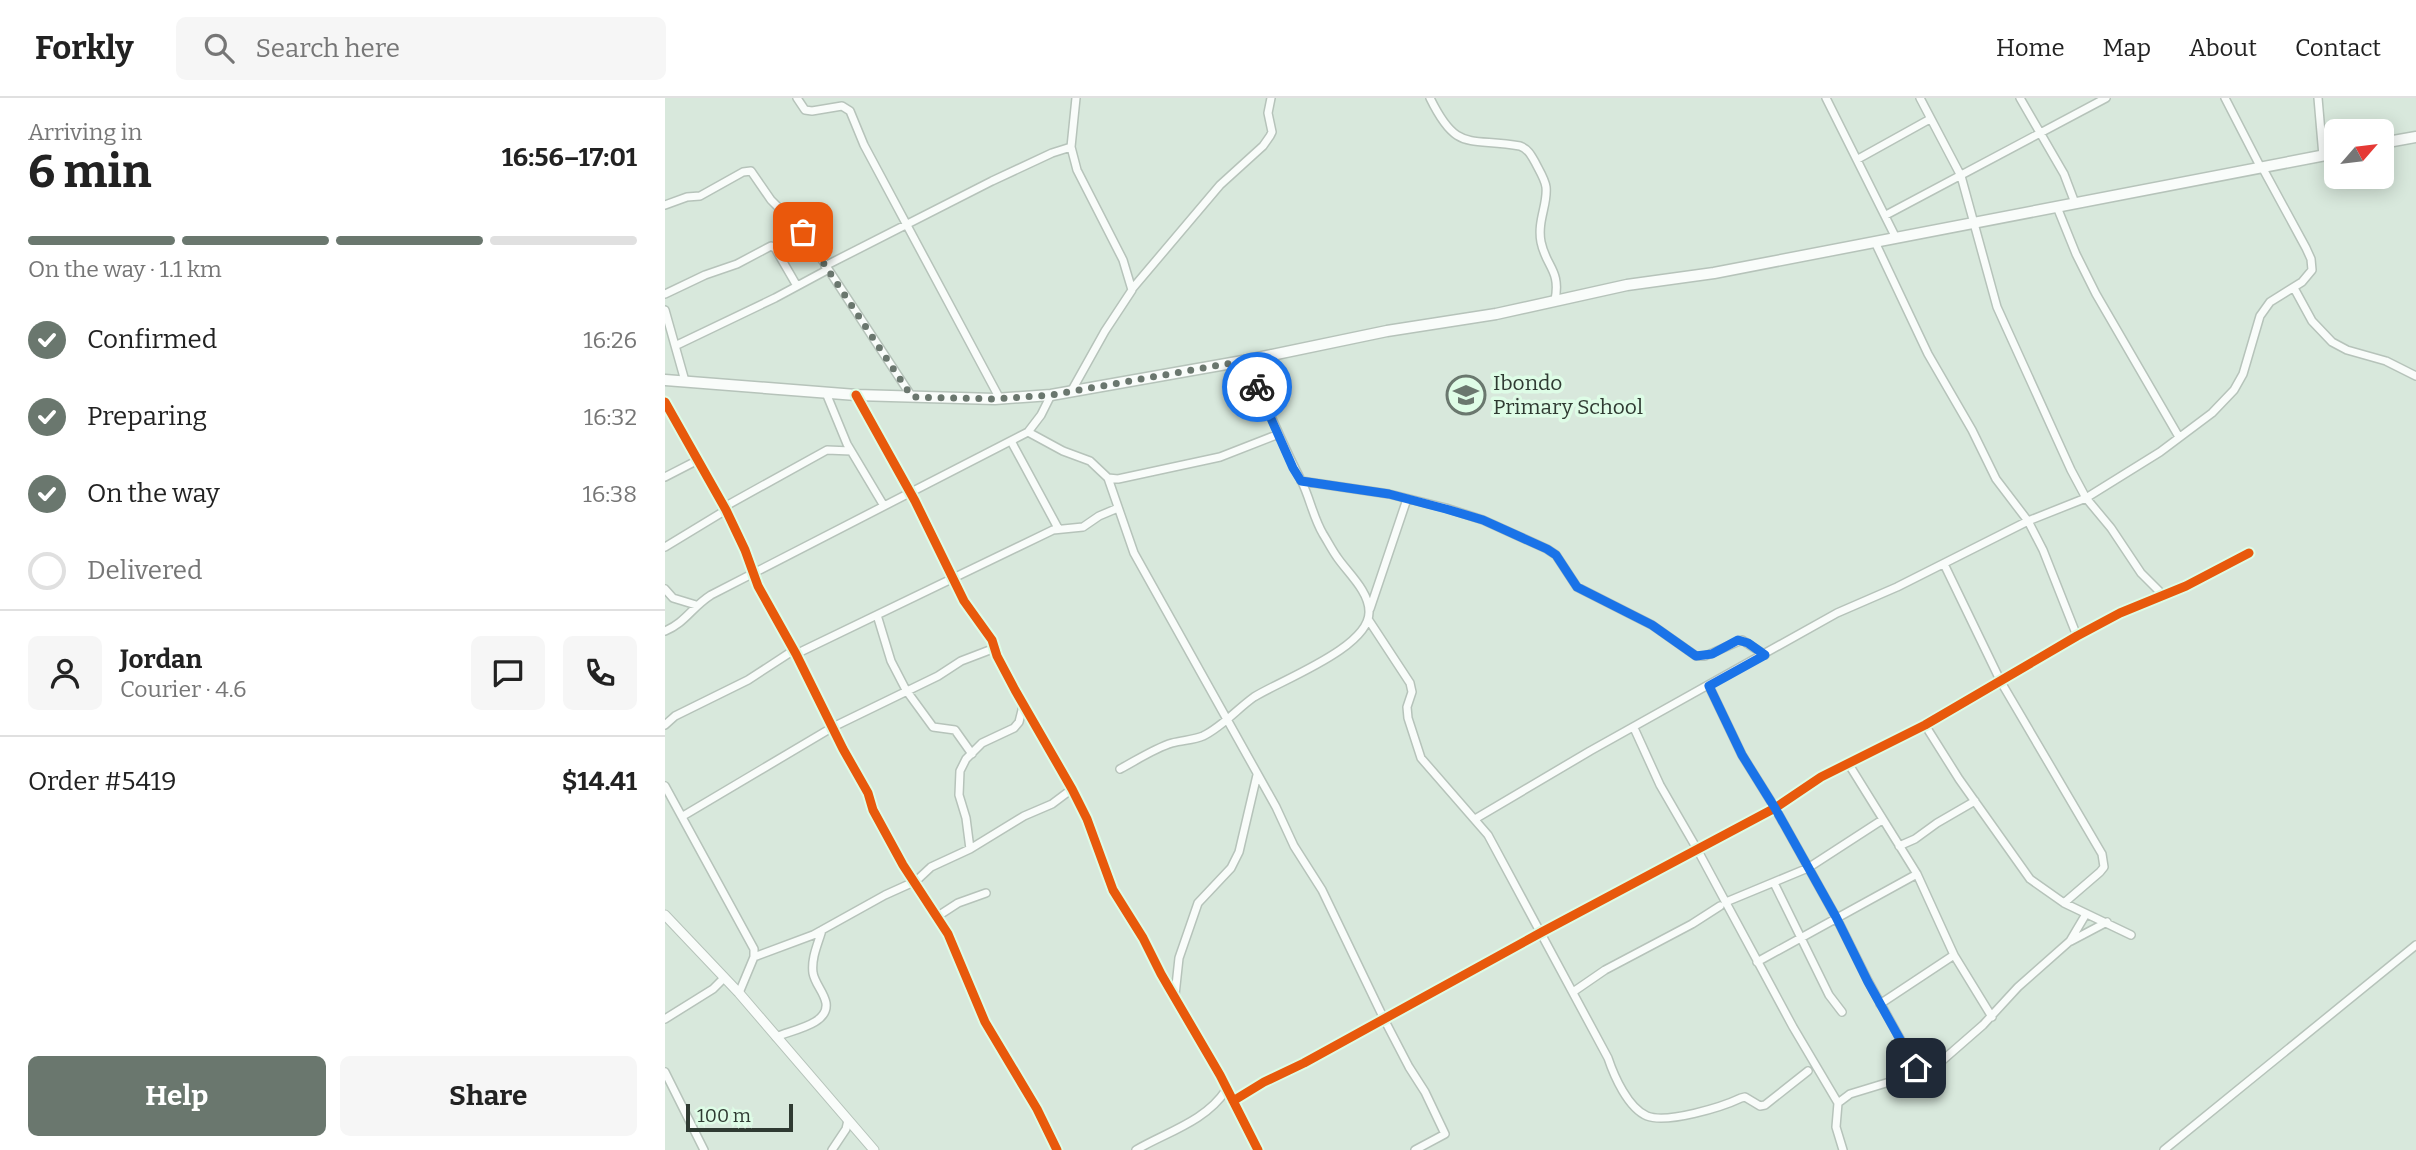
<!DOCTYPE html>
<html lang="en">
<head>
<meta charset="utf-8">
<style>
  body { margin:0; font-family:Bitter,serif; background:#f6f6f6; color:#222; height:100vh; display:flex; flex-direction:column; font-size:26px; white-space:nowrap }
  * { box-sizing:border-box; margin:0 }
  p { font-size:23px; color:#767676 }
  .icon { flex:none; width:38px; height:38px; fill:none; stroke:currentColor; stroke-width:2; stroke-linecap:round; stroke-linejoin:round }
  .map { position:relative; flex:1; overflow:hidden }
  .details { display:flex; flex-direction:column; background:#fff; width:665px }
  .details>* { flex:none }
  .needle { width:46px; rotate:62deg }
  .controls { position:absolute; left:1659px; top:21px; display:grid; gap:14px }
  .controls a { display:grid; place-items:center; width:70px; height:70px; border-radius:10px; background:#fff; box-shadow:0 4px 18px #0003; font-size:35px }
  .scale { position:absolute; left:21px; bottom:18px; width:107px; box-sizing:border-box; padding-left:7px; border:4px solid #2f3a32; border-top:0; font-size:19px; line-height:24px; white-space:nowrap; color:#2f3a32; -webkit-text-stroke:5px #defce6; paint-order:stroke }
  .pin { position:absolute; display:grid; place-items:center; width:60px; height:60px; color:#fff; margin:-30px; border-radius:14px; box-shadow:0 4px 10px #0006 }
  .courier { position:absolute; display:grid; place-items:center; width:70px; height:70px; margin:-35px; border:5px solid #1a73e8; border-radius:50%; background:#fff; color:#222; box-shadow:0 2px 9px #0007 }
  .head em { font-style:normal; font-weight:700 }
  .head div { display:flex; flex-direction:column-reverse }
  .head { display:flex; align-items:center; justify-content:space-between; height:119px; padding:0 28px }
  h1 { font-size:46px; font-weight:700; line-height:52px }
  .bar { display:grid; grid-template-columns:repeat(4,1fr); gap:10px 7px; align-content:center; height:84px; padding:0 28px }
  .bar i { height:9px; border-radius:5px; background:#e0e0e0 }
  .bar .on { background:#6a776e }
  .bar p { grid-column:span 4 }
  .line { display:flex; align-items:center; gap:18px; padding:0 28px; border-top:2px solid #e0e0e0 }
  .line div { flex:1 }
  .round { display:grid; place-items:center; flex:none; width:74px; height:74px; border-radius:10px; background:#f6f6f6 }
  ol { padding:0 28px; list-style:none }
  li { display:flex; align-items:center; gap:21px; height:77px }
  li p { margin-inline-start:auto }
  li .icon { padding:7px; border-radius:50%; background:#6a776e; color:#fff; stroke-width:4 }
  li:last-child { color:#767676 }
  li i { width:38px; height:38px; border:4px solid #e0e0e0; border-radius:50% }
  .cta { display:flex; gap:14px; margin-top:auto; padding:14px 28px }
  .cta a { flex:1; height:80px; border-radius:10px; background:#6a776e; color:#fff; font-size:28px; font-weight:700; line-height:80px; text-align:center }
  .cta a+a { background:#f6f6f6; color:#222 }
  header { display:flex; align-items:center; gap:42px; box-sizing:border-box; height:98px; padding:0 35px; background:#fff; border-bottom:2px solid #e0e0e0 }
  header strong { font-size:33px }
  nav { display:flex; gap:38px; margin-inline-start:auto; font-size:24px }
  .search { width:490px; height:63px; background:#f6f6f6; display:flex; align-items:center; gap:18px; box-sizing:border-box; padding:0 24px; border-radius:10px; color:#767676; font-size:26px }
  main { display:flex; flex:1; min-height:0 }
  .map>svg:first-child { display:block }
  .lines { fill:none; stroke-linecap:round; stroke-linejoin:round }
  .minor-casing { stroke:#b6c3ba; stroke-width:10 }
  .tertiary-casing { stroke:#b6c3ba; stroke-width:11 }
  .secondary-casing { stroke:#b6c3ba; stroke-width:13 }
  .minor { stroke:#f9fcfa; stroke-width:7 }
  .tertiary { stroke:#f9fcfa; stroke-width:9 }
  .secondary { stroke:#f9fcfa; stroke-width:10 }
  .cycleway-casing { stroke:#defce6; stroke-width:13 }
  .cycleway { stroke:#e8590c; stroke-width:9 }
  .done { stroke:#6a776e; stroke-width:7; stroke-dasharray:0 12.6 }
  .route { stroke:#1a73e8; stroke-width:9 }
  .labels { text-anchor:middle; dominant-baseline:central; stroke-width:7; stroke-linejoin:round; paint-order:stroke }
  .poi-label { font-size:21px; fill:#2f3a32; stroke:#defce6; text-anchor:start }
</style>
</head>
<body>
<header>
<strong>Forkly</strong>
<div class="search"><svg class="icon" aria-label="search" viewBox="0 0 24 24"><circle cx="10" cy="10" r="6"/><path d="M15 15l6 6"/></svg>Search here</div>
<nav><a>Home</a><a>Map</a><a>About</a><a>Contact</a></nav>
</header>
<main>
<section class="details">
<div class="head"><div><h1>6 min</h1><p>Arriving in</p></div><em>16:56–17:01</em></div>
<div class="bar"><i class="on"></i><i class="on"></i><i class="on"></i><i></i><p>On the way · 1.1 km</p></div>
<ol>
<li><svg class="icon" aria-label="check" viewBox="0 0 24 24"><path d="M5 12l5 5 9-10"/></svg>Confirmed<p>16:26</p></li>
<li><svg class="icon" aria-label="check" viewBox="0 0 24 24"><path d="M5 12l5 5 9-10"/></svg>Preparing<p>16:32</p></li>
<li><svg class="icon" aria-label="check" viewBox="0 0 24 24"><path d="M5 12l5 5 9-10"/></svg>On the way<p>16:38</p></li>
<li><i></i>Delivered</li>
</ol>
<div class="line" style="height:126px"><a class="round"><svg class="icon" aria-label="person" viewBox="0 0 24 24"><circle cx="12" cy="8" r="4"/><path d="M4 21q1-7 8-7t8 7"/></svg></a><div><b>Jordan</b><p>Courier · 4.6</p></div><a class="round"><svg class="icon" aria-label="chat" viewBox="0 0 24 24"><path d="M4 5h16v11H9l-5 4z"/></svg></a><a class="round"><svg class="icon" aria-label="phone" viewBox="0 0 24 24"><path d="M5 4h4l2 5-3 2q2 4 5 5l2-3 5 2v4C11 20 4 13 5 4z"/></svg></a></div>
<div class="line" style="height:91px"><div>Order #5419</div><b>$14.41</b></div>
<div class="cta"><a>Help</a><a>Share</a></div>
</section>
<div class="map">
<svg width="1751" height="1052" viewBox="0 0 1751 1052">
  <rect width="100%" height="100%" fill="#d8e8dc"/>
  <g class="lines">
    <defs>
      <path id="minor" d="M 132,0 L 140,12 L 147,13 L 177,8 L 185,13 L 199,47 L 335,301
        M 765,0 C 792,55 803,39 855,48 C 863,51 866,57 870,64 C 874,72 880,81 881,89 C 883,106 872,123 876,144 C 881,169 896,172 890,202
        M 1161,0 L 1231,140
        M 1255,0 L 1296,78 L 1332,209 L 1406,372 L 1421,400 L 1446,430 L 1476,475 L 1499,498
        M 1355,0 L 1399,76 L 1410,105
        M 1560,0 L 1596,70
        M 1653,0 L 1658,58
        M 1193,61 L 1265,21
        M 0,107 L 22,99 L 35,98 L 78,74 L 86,73 L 106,102 L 138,134 L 148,148 L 247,299
        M 1392,109 L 1411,156 L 1431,196 L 1514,339
        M 1221,117 L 1441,0
        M 1210,144 L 1263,256 L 1307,332 L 1331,381 L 1363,423 L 1378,452 L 1412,538
        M 160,168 L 327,83 L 387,55 L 406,49
        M 1629,190 L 1647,223 L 1667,244 L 1682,252 L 1721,263 L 1751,278
        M 467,191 L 555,87 L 598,48 L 605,38 L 607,34 L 603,15 L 606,0
        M 0,196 L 40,177 L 72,166 L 106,148 L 110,150 L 132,188
        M 0,212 L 20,283
        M 12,247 L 110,200 L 162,172
        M 407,292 L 440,233 L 467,192 L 458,162 L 412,72 L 406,49 L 411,0
        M 161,295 L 182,346 L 219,408
        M 191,297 L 250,403 L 299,503 L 327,542 L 332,558 L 350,592 L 407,691 L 422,721 L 448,792 L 478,840 L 496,876 L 555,977 L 593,1052
        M 0,304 L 61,412 L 80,452 L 93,488 L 131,556 L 178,651 L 203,695 L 208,712 L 238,767 L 283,836 L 320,924 L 372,1011 L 392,1052
        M 363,334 L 398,353 L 425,363 L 443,380 L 453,381 L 555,359 L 614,336
        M 346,343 L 393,430
        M 0,379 L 33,362
        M 443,380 L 469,455 L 611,709 L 629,748 L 657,792 L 719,921 L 744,969 L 760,994 L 780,1036 L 750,1052
        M 636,383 L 724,396 L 781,410 L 818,422 L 882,451 L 891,457 L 912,489 L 987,527 L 1031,558 L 1040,558 L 1077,542 L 1100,557
        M 59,409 L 162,352 L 186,353
        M 0,449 L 61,412
        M 1279,466 L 1336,584 L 1437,756 L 1439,769 L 1435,774 L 1399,805
        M 0,491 L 8,500 L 31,507
        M 705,511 L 742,401
        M 212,517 L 226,563 L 241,592 L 268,629 L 290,632 L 307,656
        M 703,521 L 745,585 L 747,594 L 742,609 L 743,620 L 756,660 L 823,737 L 943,960 C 949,978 963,1010 982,1018 C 1002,1026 1057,1009 1076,1000 L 1080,999 L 1095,1008 L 1100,1007 L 1143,973
        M 0,533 C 20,525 27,509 46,497 L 363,334 L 376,317 L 386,297
        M 131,556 L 388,432 L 418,429 L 434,418 L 453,410
        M 1044,588 L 1077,657 L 1110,710 L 1171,819 L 1203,883 L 1254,975
        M 0,627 L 10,618 L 83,582 L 129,552
        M 1260,627 L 1294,681 L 1365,781 L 1399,805 L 1466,837
        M 969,630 L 995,687 L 1032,751 L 1128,929 L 1173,1005
        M 1183,665 L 1252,776 L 1289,857 L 1327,919
        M 455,671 C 472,662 490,650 507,645 C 518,642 529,642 538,638 C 557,629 572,611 589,599 C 616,582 706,549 704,513 C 704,493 682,474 672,459 C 667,452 663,444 658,436 C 648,419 645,400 636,382 C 615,343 601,301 578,263
        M 0,688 L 89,851 L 89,859 L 74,895
        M 18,718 L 168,629 L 273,578 L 296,563 L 330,550
        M 810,721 L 925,653 L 1172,515 L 1232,489 L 1363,423 L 1421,400 L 1495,354 L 1547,315 L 1569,292 L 1578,276 L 1595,218 L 1605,204 L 1637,184 L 1647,172 L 1646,161 L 1641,150 L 1597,69
        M 1234,748 L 1250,741 L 1272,725 L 1310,703
        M 305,751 L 301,720 L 294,697 L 295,673 L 301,661 L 317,645 L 349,630 L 354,624 L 358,608
        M 1109,785 L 1164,897 L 1177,914
        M 1061,804 L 1143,770 L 1217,722
        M 273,818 L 293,805 L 321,795
        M 1406,843 L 1442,824
        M 89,859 L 148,837 L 220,797 L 251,783 L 266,769 L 305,751 L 359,718 L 387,706 L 407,691
        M 1092,864 L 1252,776
        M 908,894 L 940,872 L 1027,826 L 1055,808
        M 510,897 L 514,860 L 533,805 L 566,770 L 574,754 L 592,677
        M 1215,906 L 1289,857
        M 0,921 L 48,891 L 59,880
        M 111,939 C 126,932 164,927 161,905 C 159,894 150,886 148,875 C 146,860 153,846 157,832
        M 0,974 L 39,1052
        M 568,1003 L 599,984 L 639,965 L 877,834 L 1110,710 L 1156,679 L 1260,627 L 1412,538 L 1455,515 L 1521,488 L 1584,455
        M 167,1052 L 181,1031 L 183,1022
        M 471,1052 C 502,1034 541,1023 561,992
        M 1178,1052 L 1171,1029 L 1173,1005 L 1185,996 L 1254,975 L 1271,968 L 1318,927 L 1353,889 L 1405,843 L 1421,816
        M 1499,1052 L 1751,847"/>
      <path id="tertiary" d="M 0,817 L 74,895 L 209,1052"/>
      <path id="secondary" d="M 1717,45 L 1751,39
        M 0,282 L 191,297 L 330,301 L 386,297 L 578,263 L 722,233 L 831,216 L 962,187 L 1049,175 L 1671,55"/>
    </defs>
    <use href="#minor" class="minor-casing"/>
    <use href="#tertiary" class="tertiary-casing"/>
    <use href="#secondary" class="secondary-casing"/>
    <use href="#minor" class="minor"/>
    <use href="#tertiary" class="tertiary"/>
    <use href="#secondary" class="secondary"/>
    <defs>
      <path id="cycleway" d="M 191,297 L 250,403 L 299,503 L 327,542 L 332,558 L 350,592 L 407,691 L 422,721 L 448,792 L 478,840 L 496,876 L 555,977 L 593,1052
        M 0,304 L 61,412 L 80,452 L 93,488 L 131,556 L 178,651 L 203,695 L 208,712 L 238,767 L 283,836 L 320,924 L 372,1011 L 392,1052
        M 568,1003 L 599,984 L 639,965 L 877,834 L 1110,710 L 1156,679 L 1260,627 L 1412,538 L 1455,515 L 1521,488 L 1584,455"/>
    </defs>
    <use href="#cycleway" class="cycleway-casing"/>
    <use href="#cycleway" class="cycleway"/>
  </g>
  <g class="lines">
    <path class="done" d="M 138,134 L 247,299 L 330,301 L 386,297 L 578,263 L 592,289"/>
    <path class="route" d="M 592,289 L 628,370 L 636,383 L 724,396 L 781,411 L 818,422 L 882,451 L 891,457 L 912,489 L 987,527 L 1031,558 L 1047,556 L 1073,542 L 1083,545 L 1100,557 L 1044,588 L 1077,657 L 1110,710 L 1171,819 L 1203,884 L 1251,970"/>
  </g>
  <defs>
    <symbol id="school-ring" viewBox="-11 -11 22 22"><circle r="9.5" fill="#defce6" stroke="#6a776e" stroke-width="1.5"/><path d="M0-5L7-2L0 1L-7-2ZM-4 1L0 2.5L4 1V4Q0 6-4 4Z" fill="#6a776e"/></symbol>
  </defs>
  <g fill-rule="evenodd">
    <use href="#school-ring" x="779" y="275" width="44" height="44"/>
  </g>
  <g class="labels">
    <g class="poi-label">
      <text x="828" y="285">Ibondo<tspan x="828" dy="24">Primary School</tspan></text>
    </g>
  </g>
</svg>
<div class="controls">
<a><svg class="needle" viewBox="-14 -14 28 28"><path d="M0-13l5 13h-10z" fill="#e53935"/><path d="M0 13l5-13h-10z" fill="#767676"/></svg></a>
</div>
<div class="scale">100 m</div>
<div class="pin" style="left:138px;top:134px;background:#ea580c"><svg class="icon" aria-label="bag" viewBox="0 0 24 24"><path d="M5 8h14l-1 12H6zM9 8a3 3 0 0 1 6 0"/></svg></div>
<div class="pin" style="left:1251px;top:970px;background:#1f2937"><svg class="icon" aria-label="home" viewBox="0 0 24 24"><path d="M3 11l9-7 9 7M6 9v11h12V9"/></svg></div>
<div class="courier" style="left:592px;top:289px"><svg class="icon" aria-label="bike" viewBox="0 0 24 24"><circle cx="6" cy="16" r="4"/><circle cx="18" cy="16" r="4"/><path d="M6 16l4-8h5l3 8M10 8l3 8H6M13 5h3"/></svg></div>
</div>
</main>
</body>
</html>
